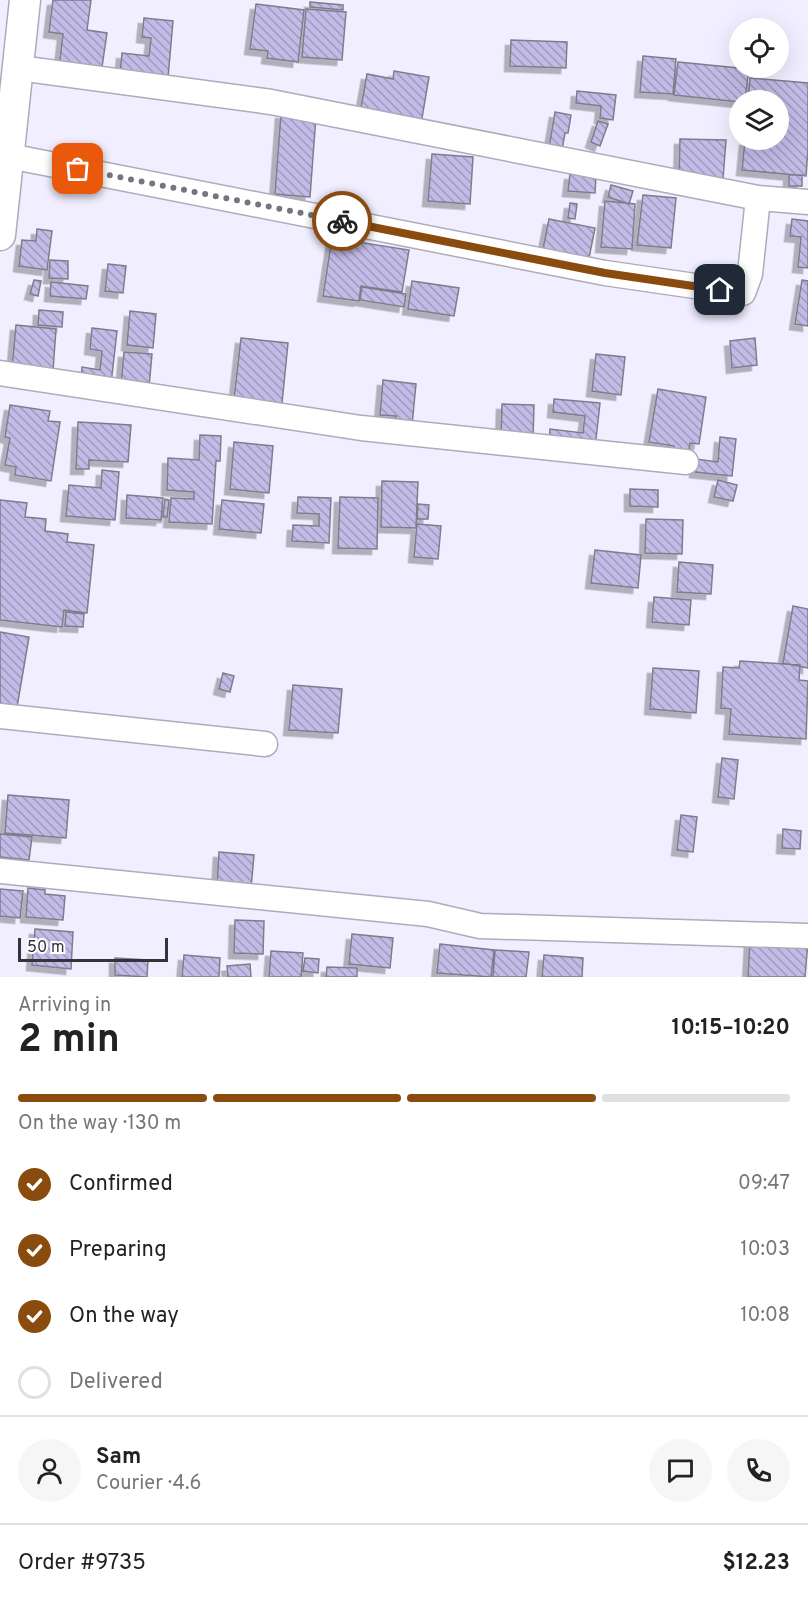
<!DOCTYPE html>
<html lang="en">
<head>
<meta charset="utf-8">
<style>
  body { margin:0; font-family:Overpass,sans-serif; background:#f6f6f6; color:#222; height:100vh; display:flex; flex-direction:column; font-size:22px; white-space:nowrap }
  * { box-sizing:border-box; margin:0 }
  p { font-size:20px; color:#767676 }
  .icon { flex:none; width:33px; height:33px; fill:none; stroke:currentColor; stroke-width:2; stroke-linecap:round; stroke-linejoin:round }
  .map { position:relative; height:977px; overflow:hidden }
  .details { display:flex; flex-direction:column; background:#fff; flex:1 }
  .details>* { flex:none }
  .buttons { position:absolute; left:729px; top:18px; display:grid; gap:12px }
  .buttons a { display:grid; place-items:center; width:60px; height:60px; border-radius:50%; background:#fff; box-shadow:0 6px 24px #0002; font-size:30px }
  .scale { position:absolute; left:18px; bottom:15px; width:150px; box-sizing:border-box; padding-left:6px; border:3px solid #343339; border-top:0; font-size:16px; line-height:21px; white-space:nowrap; color:#343339; -webkit-text-stroke:4px #fefefe; paint-order:stroke }
  .pin { position:absolute; display:grid; place-items:center; width:51px; height:51px; color:#fff; margin:-26px; border-radius:12px; box-shadow:0 3px 9px #0006 }
  .courier { position:absolute; display:grid; place-items:center; width:60px; height:60px; margin:-30px; border:4px solid #8a4c0e; border-radius:50%; background:#fff; color:#222; box-shadow:0 2px 8px #0007 }
  .headline em { font-style:normal; font-weight:700 }
  .headline div { display:flex; flex-direction:column-reverse }
  .headline { display:flex; align-items:center; justify-content:space-between; height:102px; padding:0 18px }
  h1 { font-size:39px; font-weight:700; line-height:45px }
  .bar { display:grid; grid-template-columns:repeat(4,1fr); gap:9px 6px; align-content:center; height:72px; padding:0 18px }
  .bar i { height:8px; border-radius:4px; background:#e0e0e0 }
  .bar .selected { background:#8a4c0e }
  .bar p { grid-column:span 4 }
  .line { display:flex; align-items:center; gap:15px; padding:0 18px; border-top:2px solid #e0e0e0 }
  .line div { flex:1 }
  .round { display:grid; place-items:center; flex:none; width:63px; height:63px; border-radius:32px; background:#f6f6f6 }
  ol { padding:0 18px; list-style:none }
  li { display:flex; align-items:center; gap:18px; height:66px }
  li p { margin-inline-start:auto }
  li .icon { padding:6px; border-radius:50%; background:#8a4c0e; color:#fff; stroke-width:4 }
  li:last-child { color:#767676 }
  li i { width:33px; height:33px; border:3px solid #e0e0e0; border-radius:50% }
  .map>svg:first-child { display:block }
  .building { fill:url(#building-back-hatch); stroke:#7f7d8b; stroke-width:1.5; filter:url(#shadow) }
  .lines { fill:none; stroke-linecap:round; stroke-linejoin:round }
  .minor-casing { stroke:#aeabbb; stroke-width:27 }
  .tertiary-casing { stroke:#aeabbb; stroke-width:33 }
  .minor { stroke:#fff; stroke-width:24 }
  .tertiary { stroke:#fff; stroke-width:30 }
  .done { stroke:#76747e; stroke-width:6; stroke-dasharray:0 10.8 }
  .route { stroke:#8a4c0e; stroke-width:8 }
</style>
</head>
<body>
<div class="map">
<svg width="808" height="977" viewBox="0 0 808 977">
  <defs>
    <pattern id="building-back-hatch" width="6" height="6" patternUnits="userSpaceOnUse" patternTransform="scale(1.5)"><rect width="6" height="6" fill="#c3bbe7"/><path d="M-1 5l2 2M0 0l6 6M5-1l2 2" fill="none" stroke="#9f99bc"/></pattern>
    <filter id="shadow"><feDropShadow dx="-5.5" dy="5.5" stdDeviation="0" flood-color="#0004"/></filter>
  </defs>
  <rect width="100%" height="100%" fill="#f1eeff"/>
  <path class="building" d="M 53,0 L 91,0 L 87,30 L 107,33 L 101,74 L 59,68 L 63,34 L 49,32 Z
    M 310,2 L 343,5 L 343,10 L 310,7 Z
    M 256,4 L 304,10 L 298,62 L 267,58 L 268,51 L 250,49 Z
    M 306,9 L 346,12 L 342,60 L 302,57 Z
    M 144,18 L 173,21 L 168,78 L 120,74 L 122,53 L 149,56 L 151,38 L 142,37 Z
    M 511,40 L 567,42 L 566,68 L 510,66 Z
    M 643,56 L 676,59 L 673,94 L 640,92 Z
    M 678,62 L 749,69 L 745,100 L 740,102 L 674,95 Z
    M 394,71 L 429,77 L 421,124 L 360,113 L 367,74 L 393,79 Z
    M 750,78 L 808,83 L 808,149 L 806,176 L 742,170 L 745,140 L 778,140 L 778,100 L 748,100 Z
    M 577,91 L 616,95 L 613,120 L 600,118 L 601,106 L 576,103 Z
    M 555,112 L 571,115 L 568,133 L 565,133 L 562,150 L 549,148 Z
    M 281,113 L 316,116 L 310,197 L 275,194 Z
    M 598,121 L 608,124 L 600,146 L 591,142 Z
    M 680,139 L 726,140 L 723,179 L 679,178 Z
    M 432,154 L 473,157 L 470,204 L 428,201 Z
    M 570,174 L 596,176 L 595,193 L 568,191 Z
    M 789,175 L 802,175 L 802,186 L 789,186 Z
    M 611,185 L 633,191 L 629,204 L 608,197 Z
    M 643,195 L 676,198 L 671,248 L 637,245 Z
    M 605,201 L 635,204 L 632,249 L 601,247 Z
    M 570,203 L 577,204 L 575,219 L 568,218 Z
    M 549,219 L 595,228 L 589,258 L 543,249 Z
    M 792,219 L 808,221 L 808,268 L 798,267 L 801,237 L 790,236 Z
    M 37,229 L 52,231 L 47,270 L 19,266 L 22,240 L 36,241 Z
    M 332,238 L 409,250 L 402,292 L 361,286 L 359,301 L 323,296 Z
    M 50,260 L 68,261 L 68,279 L 49,278 Z
    M 108,264 L 126,266 L 123,293 L 105,291 Z
    M 34,280 L 41,281 L 38,296 L 30,294 Z
    M 802,280 L 808,281 L 808,326 L 795,324 Z
    M 412,281 L 459,288 L 454,316 L 408,309 Z
    M 51,282 L 88,286 L 86,299 L 50,296 Z
    M 362,287 L 406,294 L 404,307 L 360,300 Z
    M 39,310 L 63,312 L 62,327 L 38,325 Z
    M 130,311 L 156,314 L 153,348 L 127,345 Z
    M 16,325 L 56,329 L 53,371 L 12,368 Z
    M 92,328 L 117,331 L 111,384 L 81,380 L 82,367 L 100,370 L 102,351 L 90,349 Z
    M 241,338 L 288,343 L 282,403 L 234,399 Z
    M 755,338 L 757,365 L 732,368 L 730,341 Z
    M 124,352 L 152,354 L 149,387 L 121,385 Z
    M 596,354 L 625,357 L 621,395 L 592,391 Z
    M 383,380 L 416,384 L 412,425 L 395,424 L 396,416 L 380,415 Z
    M 658,389 L 706,397 L 699,444 L 690,443 L 688,458 L 672,455 L 674,446 L 649,442 Z
    M 554,399 L 600,403 L 595,448 L 549,444 L 550,429 L 583,433 L 585,416 L 553,412 Z
    M 502,404 L 534,405 L 533,438 L 501,437 Z
    M 10,405 L 50,411 L 48,421 L 60,422 L 51,481 L 15,475 L 16,467 L 5,465 L 10,438 L 5,437 Z
    M 78,422 L 131,425 L 128,462 L 89,460 L 89,469 L 76,469 Z
    M 200,435 L 221,436 L 220,461 L 216,461 L 212,524 L 169,522 L 171,498 L 194,499 L 194,492 L 167,490 L 168,458 L 199,460 Z
    M 720,437 L 736,439 L 732,476 L 695,472 L 696,459 L 718,462 Z
    M 234,442 L 273,446 L 269,493 L 230,489 Z
    M 102,470 L 119,472 L 115,520 L 66,516 L 69,485 L 101,488 Z
    M 718,480 L 737,485 L 733,501 L 714,497 Z
    M 382,481 L 418,482 L 416,528 L 381,527 Z
    M 630,489 L 658,490 L 658,507 L 630,506 Z
    M 127,495 L 163,498 L 161,520 L 126,518 Z
    M 298,497 L 331,498 L 329,543 L 292,541 L 293,525 L 319,526 L 319,514 L 297,513 Z
    M 340,497 L 378,498 L 377,549 L 338,548 Z
    M 165,499 L 169,500 L 167,517 L 163,517 Z
    M 0,500 L 27,503 L 25,517 L 46,519 L 45,531 L 68,534 L 67,542 L 94,545 L 87,613 L 64,610 L 62,627 L 0,620 Z
    M 222,500 L 264,504 L 261,533 L 219,529 Z
    M 418,504 L 429,505 L 428,519 L 417,519 Z
    M 646,519 L 683,520 L 682,554 L 645,553 Z
    M 417,524 L 441,526 L 438,559 L 414,557 Z
    M 595,550 L 641,555 L 638,588 L 591,583 Z
    M 679,562 L 713,565 L 711,594 L 677,592 Z
    M 654,597 L 691,600 L 689,625 L 652,622 Z
    M 793,606 L 808,609 L 808,668 L 783,663 Z
    M 66,612 L 84,614 L 83,627 L 65,626 Z
    M 0,632 L 29,637 L 17,707 L 0,703 Z
    M 740,661 L 800,665 L 799,680 L 808,681 L 806,739 L 729,734 L 731,709 L 721,708 L 723,667 L 739,668 Z
    M 653,668 L 699,671 L 696,713 L 650,709 Z
    M 223,673 L 234,676 L 230,692 L 219,689 Z
    M 293,685 L 342,689 L 338,733 L 289,730 Z
    M 722,758 L 738,760 L 734,799 L 718,797 Z
    M 8,795 L 69,800 L 66,838 L 5,833 Z
    M 681,815 L 697,817 L 693,852 L 677,850 Z
    M 783,829 L 801,831 L 800,849 L 782,848 Z
    M 0,834 L 32,837 L 29,860 L 0,857 Z
    M 219,852 L 254,855 L 251,888 L 217,886 Z
    M 28,888 L 45,890 L 45,894 L 65,896 L 63,920 L 26,917 Z
    M 0,889 L 23,891 L 20,918 L 0,916 Z
    M 235,920 L 264,921 L 263,954 L 234,953 Z
    M 35,929 L 73,932 L 71,969 L 32,965 Z
    M 352,934 L 393,938 L 390,968 L 349,964 Z
    M 750,938 L 808,941 L 805,977 L 748,977 Z
    M 440,944 L 494,950 L 491,977 L 437,973 Z
    M 495,950 L 529,952 L 526,977 L 493,977 Z
    M 271,951 L 303,953 L 301,977 L 269,977 Z
    M 184,955 L 220,958 L 219,977 L 182,977 Z
    M 544,955 L 583,958 L 582,977 L 542,977 Z
    M 115,958 L 148,960 L 147,977 L 115,975 Z
    M 305,958 L 319,959 L 318,973 L 303,971 Z
    M 250,964 L 251,977 L 228,977 L 227,966 Z
    M 327,967 L 357,968 L 357,977 L 326,977 Z"/>
  <g class="lines">
    <defs>
      <path id="minor" d="M 19,68 L 271,102 L 758,198 L 808,202
        M 9,156 L 605,273 L 743,293 L 750,274 L 758,198
        M 0,373 L 361,428 L 686,462
        M 0,716 L 265,744
        M 0,871 L 428,914 L 480,926 L 808,936"/>
      <path id="tertiary" d="M 0,235 L 25,0"/>
    </defs>
    <use href="#minor" class="minor-casing"/>
    <use href="#tertiary" class="tertiary-casing"/>
    <use href="#minor" class="minor"/>
    <use href="#tertiary" class="tertiary"/>
  </g>
  <g class="lines">
    <path class="done" d="M 78,169 L 342,221"/>
    <path class="route" d="M 342,221 L 605,273 L 720,290"/>
  </g>
</svg>
<div class="buttons">
<a><svg class="icon" aria-label="locate" viewBox="0 0 24 24"><circle cx="12" cy="12" r="6"/><path d="M12 2v4M12 18v4M2 12h4M18 12h4"/></svg></a>
<a><svg class="icon" aria-label="layers" viewBox="0 0 24 24"><path d="M12 4l9 5-9 5-9-5zM3 14l9 5 9-5"/></svg></a>
</div>
<div class="scale">50 m</div>
<div class="pin" style="left:78px;top:169px;background:#ea580c"><svg class="icon" aria-label="bag" viewBox="0 0 24 24"><path d="M5 8h14l-1 12H6zM9 8a3 3 0 0 1 6 0"/></svg></div>
<div class="pin" style="left:720px;top:290px;background:#1f2937"><svg class="icon" aria-label="home" viewBox="0 0 24 24"><path d="M3 11l9-7 9 7M6 9v11h12V9"/></svg></div>
<div class="courier" style="left:342px;top:221px"><svg class="icon" aria-label="bike" viewBox="0 0 24 24"><circle cx="6" cy="16" r="4"/><circle cx="18" cy="16" r="4"/><path d="M6 16l4-8h5l3 8M10 8l3 8H6M13 5h3"/></svg></div>
</div>
<section class="details">
<div class="headline"><div><h1>2 min</h1><p>Arriving in</p></div><em>10:15–10:20</em></div>
<div class="bar"><i class="selected"></i><i class="selected"></i><i class="selected"></i><i></i><p>On the way · 130 m</p></div>
<ol>
<li><svg class="icon" aria-label="check" viewBox="0 0 24 24"><path d="M5 12l5 5 9-10"/></svg>Confirmed<p>09:47</p></li>
<li><svg class="icon" aria-label="check" viewBox="0 0 24 24"><path d="M5 12l5 5 9-10"/></svg>Preparing<p>10:03</p></li>
<li><svg class="icon" aria-label="check" viewBox="0 0 24 24"><path d="M5 12l5 5 9-10"/></svg>On the way<p>10:08</p></li>
<li><i></i>Delivered</li>
</ol>
<div class="line" style="height:108px"><a class="round"><svg class="icon" aria-label="person" viewBox="0 0 24 24"><circle cx="12" cy="8" r="4"/><path d="M4 21q1-7 8-7t8 7"/></svg></a><div><b>Sam</b><p>Courier · 4.6</p></div><a class="round"><svg class="icon" aria-label="chat" viewBox="0 0 24 24"><path d="M4 5h16v11H9l-5 4z"/></svg></a><a class="round"><svg class="icon" aria-label="phone" viewBox="0 0 24 24"><path d="M5 4h4l2 5-3 2q2 4 5 5l2-3 5 2v4C11 20 4 13 5 4z"/></svg></a></div>
<div class="line" style="height:78px"><div>Order #9735</div><b>$12.23</b></div>
</section>
</body>
</html>
